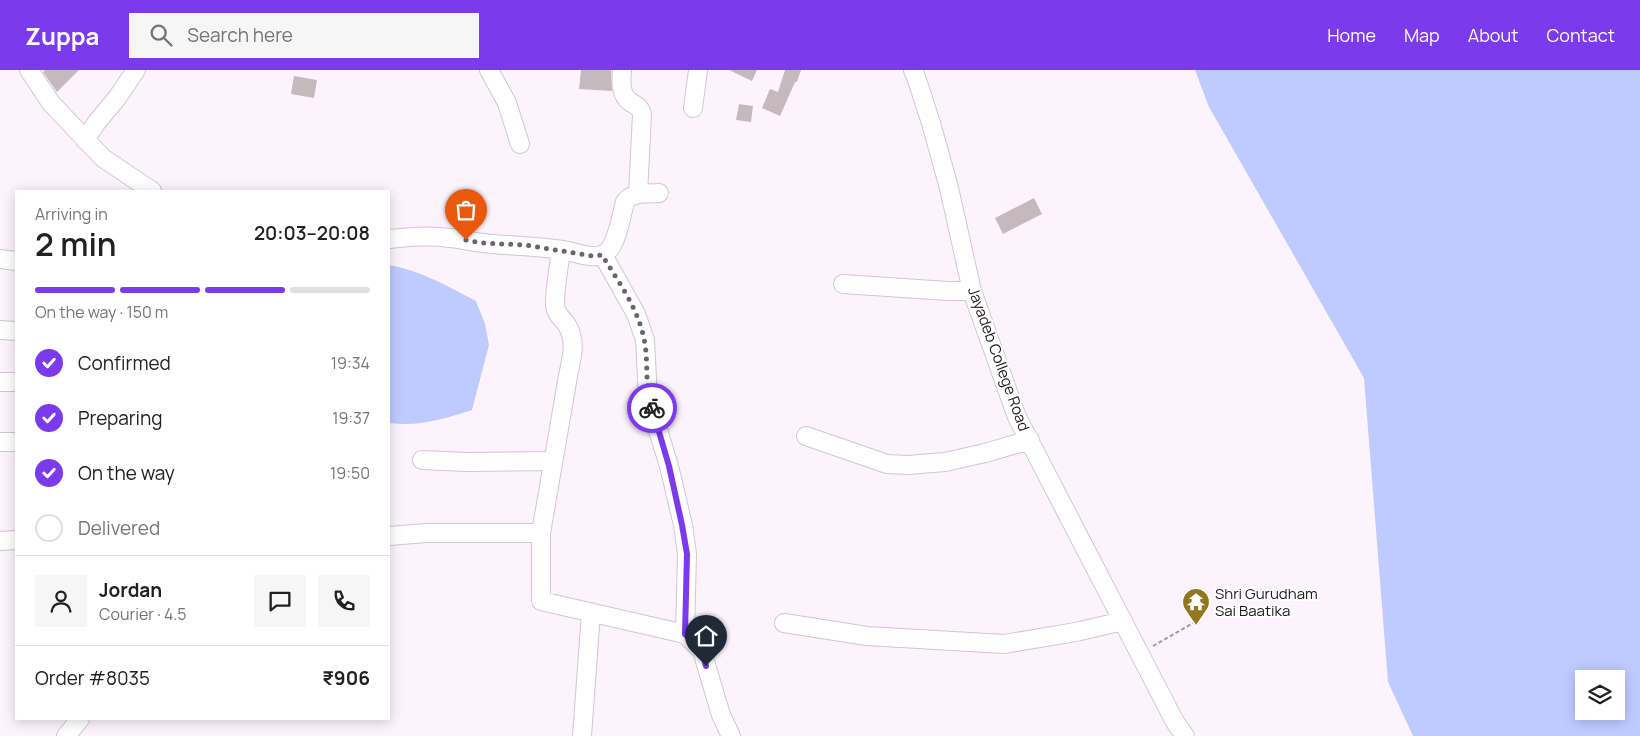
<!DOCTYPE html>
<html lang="en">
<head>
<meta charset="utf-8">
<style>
  body { margin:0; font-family:Manrope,sans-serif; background:#f6f6f6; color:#202124; height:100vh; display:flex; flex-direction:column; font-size:19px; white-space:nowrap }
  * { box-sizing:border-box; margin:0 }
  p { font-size:16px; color:#757577 }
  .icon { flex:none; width:28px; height:28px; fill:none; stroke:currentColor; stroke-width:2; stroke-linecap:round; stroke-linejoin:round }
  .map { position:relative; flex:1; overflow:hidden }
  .side { position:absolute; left:15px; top:120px; width:375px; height:530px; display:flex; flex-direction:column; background:#fff; border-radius:0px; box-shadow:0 2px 12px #0003 }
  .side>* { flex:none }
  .fabs { position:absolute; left:1575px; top:600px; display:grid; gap:10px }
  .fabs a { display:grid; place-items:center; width:50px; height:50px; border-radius:0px; background:#fff; box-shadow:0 2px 12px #0003; font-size:25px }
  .pin { position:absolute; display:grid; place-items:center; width:42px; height:42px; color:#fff; margin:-51px -21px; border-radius:50% 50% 50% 0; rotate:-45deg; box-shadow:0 0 5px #0007 }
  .pin .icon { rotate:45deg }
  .courier { position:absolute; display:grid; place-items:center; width:50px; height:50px; margin:-25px; border:4px solid #7c3aed; border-radius:50%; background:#fff; color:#222; box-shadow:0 1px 6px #0007 }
  .summary em { font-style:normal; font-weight:600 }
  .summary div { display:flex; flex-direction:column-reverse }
  .summary { display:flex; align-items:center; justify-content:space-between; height:85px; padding:0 20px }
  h1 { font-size:32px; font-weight:600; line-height:38px }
  .bar { display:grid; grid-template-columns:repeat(4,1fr); gap:8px 5px; align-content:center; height:60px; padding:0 20px }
  .bar i { height:6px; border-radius:4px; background:#e0e0e0 }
  .bar .active { background:#7c3aed }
  .bar p { grid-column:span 4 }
  .line { display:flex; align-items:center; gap:12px; padding:0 20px; border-top:1px solid #e0e0e0 }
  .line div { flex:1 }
  .round { display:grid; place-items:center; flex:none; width:52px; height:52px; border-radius:0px; background:#f6f6f6 }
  ol { padding:0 20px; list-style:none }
  li { display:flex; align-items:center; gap:15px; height:55px }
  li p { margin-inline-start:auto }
  li .icon { padding:5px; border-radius:50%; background:#7c3aed; color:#fff; stroke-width:4 }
  li:last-child { color:#757577 }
  li i { width:28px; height:28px; border:2px solid #e0e0e0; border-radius:50% }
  header { display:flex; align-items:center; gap:30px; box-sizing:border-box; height:70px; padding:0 25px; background:#7c3aed; color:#fff }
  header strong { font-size:24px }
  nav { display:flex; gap:28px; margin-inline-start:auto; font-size:18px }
  .search { width:350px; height:45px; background:#f6f6f6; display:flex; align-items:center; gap:12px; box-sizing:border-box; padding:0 18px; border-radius:0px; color:#757577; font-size:19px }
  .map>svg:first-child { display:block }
  .water { fill:#bfcbff; fill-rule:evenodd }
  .building { fill:#c5b9be }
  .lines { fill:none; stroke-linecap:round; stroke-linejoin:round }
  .minor-casing { stroke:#d0c7d0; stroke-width:20 }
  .path { stroke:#9f999f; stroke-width:2; stroke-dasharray:4 2.5; stroke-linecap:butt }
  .minor { stroke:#fff; stroke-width:18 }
  .done { stroke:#6a656a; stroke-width:5; stroke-dasharray:0 9 }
  .route { stroke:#7c3aed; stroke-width:6 }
  .labels { text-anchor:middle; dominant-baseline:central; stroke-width:4; stroke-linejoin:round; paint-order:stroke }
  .street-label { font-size:15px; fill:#1b181b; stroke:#fff }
  .poi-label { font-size:15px; fill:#1b181b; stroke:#fff; text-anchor:start }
</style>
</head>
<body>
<header>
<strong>Zuppa</strong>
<div class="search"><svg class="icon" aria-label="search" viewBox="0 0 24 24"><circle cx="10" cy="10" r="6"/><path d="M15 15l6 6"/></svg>Search here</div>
<nav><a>Home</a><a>Map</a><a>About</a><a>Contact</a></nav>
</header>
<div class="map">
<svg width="1640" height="666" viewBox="0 0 1640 666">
  <rect width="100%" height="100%" fill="#fcf3fc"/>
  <path class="water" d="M 1195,0 L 1640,0 L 1640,666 L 1413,666 L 1388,612 L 1364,308 L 1209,37 ZM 1584,609 L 1616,609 L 1616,641 L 1584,641 Z
    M 389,195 C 420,200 449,217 476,231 L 485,254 L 489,275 L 472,340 C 444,349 418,357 389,353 Z"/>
  <path class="building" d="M 45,0 L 79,0 L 57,22 L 43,2 Z
    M 581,0 L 611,0 L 612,21 L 579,19 Z
    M 729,0 L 757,0 L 752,11 Z
    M 785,0 L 801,0 L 797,12 L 795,12 L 780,46 L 762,38 L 770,19 L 778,22 Z
    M 294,6 L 317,10 L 314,28 L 291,24 Z
    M 739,34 L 753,36 L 751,52 L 736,50 Z
    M 1034,128 L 1042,144 L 1003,164 L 995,148 Z"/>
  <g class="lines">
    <defs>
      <path id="minor" d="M 29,0 L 51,33 L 103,88 L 152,121
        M 489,0 L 507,33 L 520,74
        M 622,0 C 621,12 620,24 630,32 C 636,35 640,37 642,44 L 638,124
        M 913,0 L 917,10 L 931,53 L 949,118 L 972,221 L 1017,347 L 1175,652 L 1185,666
        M 693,38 L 698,0
        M 85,70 L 97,52 L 117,28 L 136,0
        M 389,169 C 409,167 430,165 450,168 C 461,169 472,172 483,173 C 510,176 536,176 563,180 C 575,182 593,190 604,184 C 617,177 621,146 625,132 C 633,121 647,124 659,123
        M 603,185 L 636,244 L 645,270 L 648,328 L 669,396 L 683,455 L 687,484 L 685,564
        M 0,189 L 16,191
        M 843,214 L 948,221 L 972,221
        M 0,260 L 16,261
        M 0,312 L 16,312
        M 806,366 L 887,394 L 908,395 L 945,392 L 985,383 L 1030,370
        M 0,372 L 16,372
        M 422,390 L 467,392 L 553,391
        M 541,463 L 541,531 L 685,564 L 702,581 L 721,645 L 731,666
        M 389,466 L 427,463 L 541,463 L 568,306 C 571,290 577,273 568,257 C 564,249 555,245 555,234 C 555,216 559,197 561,180
        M 0,471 L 16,470
        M 784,553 L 867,566 L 1004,574 L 1076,562 L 1123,551
        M 66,666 L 80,649
        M 582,666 L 591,543"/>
    </defs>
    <use href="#minor" class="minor-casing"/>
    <path class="path" d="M 1153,576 L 1193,553"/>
    <use href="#minor" class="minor"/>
  </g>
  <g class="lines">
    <path class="done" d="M 466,170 L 482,173 L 525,175 L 593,186 L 602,185 C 618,211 638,238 644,269 C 649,291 644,315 652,338"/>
    <path class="route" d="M 652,338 L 669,396 L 682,455 L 687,484 L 685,564 L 702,580 L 706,596"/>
  </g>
  <defs>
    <symbol id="temple-pin" viewBox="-11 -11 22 30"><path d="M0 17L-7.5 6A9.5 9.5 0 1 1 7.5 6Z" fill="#93761d" stroke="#fff"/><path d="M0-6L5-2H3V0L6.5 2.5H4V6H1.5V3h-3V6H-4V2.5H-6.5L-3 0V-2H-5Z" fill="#fff"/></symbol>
  </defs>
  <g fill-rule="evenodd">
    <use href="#temple-pin" x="1180" y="516" width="32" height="43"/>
  </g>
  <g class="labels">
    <g class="street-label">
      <text transform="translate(999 289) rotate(70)">Jayadeb College Road</text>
    </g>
    <g class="poi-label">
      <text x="1215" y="523">Shri Gurudham<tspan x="1215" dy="17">Sai Baatika</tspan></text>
    </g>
  </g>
</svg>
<div class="fabs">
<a><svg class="icon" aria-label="layers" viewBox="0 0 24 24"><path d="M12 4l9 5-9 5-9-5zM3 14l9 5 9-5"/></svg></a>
</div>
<div class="pin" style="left:466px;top:170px;background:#ea580c"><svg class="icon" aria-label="bag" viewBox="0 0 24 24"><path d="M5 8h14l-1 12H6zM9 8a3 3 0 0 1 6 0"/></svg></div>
<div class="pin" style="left:706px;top:596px;background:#1f2937"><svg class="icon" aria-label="home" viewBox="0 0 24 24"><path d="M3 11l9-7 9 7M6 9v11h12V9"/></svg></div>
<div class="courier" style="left:652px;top:338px"><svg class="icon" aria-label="bike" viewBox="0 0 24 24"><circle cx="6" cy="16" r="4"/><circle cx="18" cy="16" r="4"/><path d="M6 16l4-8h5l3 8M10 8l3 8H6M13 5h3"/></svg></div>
<section class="side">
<div class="summary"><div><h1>2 min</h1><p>Arriving in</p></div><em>20:03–20:08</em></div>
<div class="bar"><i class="active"></i><i class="active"></i><i class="active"></i><i></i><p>On the way · 150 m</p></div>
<ol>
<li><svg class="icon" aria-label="check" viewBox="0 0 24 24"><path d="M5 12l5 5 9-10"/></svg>Confirmed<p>19:34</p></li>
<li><svg class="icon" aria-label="check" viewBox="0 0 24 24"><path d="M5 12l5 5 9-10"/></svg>Preparing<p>19:37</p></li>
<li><svg class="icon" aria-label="check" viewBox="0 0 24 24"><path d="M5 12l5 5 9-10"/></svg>On the way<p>19:50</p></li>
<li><i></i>Delivered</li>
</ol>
<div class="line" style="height:90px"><a class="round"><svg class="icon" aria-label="person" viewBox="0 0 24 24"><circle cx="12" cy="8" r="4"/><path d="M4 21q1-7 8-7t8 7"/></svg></a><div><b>Jordan</b><p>Courier · 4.5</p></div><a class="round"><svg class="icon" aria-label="chat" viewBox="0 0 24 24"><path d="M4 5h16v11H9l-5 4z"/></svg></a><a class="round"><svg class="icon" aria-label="phone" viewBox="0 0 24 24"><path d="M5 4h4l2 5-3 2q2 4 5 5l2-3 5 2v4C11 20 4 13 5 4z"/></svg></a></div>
<div class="line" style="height:65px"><div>Order #8035</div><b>₹906</b></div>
</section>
</div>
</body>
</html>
